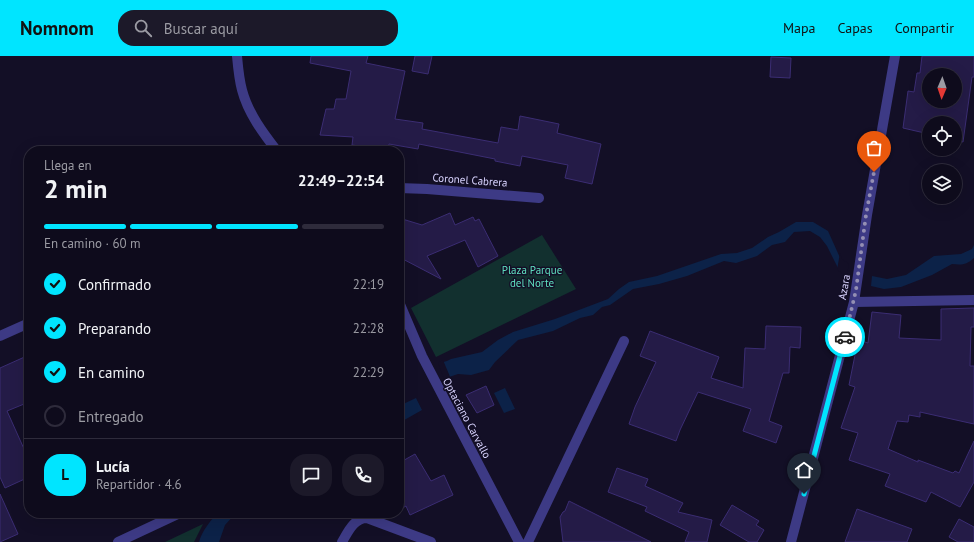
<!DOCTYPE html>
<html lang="es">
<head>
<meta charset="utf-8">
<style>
  body { margin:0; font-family:"PT Sans",sans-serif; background:#1c1929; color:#f1f3f6; height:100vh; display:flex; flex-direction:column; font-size:15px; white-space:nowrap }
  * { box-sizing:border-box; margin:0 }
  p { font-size:13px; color:#9b9ba3 }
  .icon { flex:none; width:22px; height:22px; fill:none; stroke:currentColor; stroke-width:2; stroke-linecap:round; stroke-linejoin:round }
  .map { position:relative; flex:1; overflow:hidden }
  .details { position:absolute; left:24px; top:90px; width:380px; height:372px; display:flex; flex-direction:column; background:#0e0b1c; border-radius:16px; box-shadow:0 4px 16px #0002,0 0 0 1px #2e2b3b }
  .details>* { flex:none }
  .needle { width:26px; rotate:182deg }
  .fabs { position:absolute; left:922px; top:12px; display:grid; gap:8px }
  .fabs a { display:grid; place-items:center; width:40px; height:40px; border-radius:50%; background:#0e0b1c; box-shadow:0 4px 16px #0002,0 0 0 1px #2e2b3b; font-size:20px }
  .pin { position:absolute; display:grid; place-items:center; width:34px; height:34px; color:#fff; margin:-41px -17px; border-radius:50% 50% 50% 0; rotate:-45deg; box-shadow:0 0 4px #0007 }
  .pin .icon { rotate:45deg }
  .courier { position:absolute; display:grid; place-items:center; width:40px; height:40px; margin:-20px; border:3px solid #00e5ff; border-radius:50%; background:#fff; color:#222; box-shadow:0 1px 5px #0007 }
  .headline em { font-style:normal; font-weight:800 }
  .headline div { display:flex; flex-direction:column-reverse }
  .headline { display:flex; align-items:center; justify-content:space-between; height:68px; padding:0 20px }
  h1 { font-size:26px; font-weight:800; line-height:30px }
  .bar { display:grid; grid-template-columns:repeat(4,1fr); gap:6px 4px; align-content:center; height:48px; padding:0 20px }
  .bar i { height:5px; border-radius:3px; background:#2e2b3b }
  .bar .active { background:#00e5ff }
  .bar p { grid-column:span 4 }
  .line { display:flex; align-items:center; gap:10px; padding:0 20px; border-top:1px solid #2e2b3b }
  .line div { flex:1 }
  .round { display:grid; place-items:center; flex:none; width:42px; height:42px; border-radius:16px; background:#1c1929 }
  ol { padding:0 20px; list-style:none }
  li { display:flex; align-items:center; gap:12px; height:44px }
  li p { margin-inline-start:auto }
  li .icon { padding:4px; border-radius:50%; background:#00e5ff; color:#111; stroke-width:4 }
  li:last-child { color:#9b9ba3 }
  li i { width:22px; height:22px; border:2px solid #2e2b3b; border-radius:50% }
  header { display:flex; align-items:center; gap:24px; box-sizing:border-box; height:56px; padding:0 20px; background:#00e5ff; color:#111 }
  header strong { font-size:19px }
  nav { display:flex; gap:22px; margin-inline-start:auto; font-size:14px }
  .search { width:280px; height:36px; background:#1c1929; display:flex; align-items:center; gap:10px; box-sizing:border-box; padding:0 14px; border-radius:16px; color:#9b9ba3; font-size:15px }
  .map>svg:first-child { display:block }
  .green { fill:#12302f }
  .water { fill:#0c2248 }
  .pier { fill:#130f26 }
  .building { fill:#241b47; stroke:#3b2d73; fill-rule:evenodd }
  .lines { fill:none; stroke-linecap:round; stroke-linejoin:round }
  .minor { stroke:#3d3a85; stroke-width:10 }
  .done { stroke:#948fb3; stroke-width:4; stroke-dasharray:0 7.2 }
  .route { stroke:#00e5ff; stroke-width:5 }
  .labels { text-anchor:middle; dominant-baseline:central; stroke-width:3; stroke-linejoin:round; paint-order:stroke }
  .street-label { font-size:11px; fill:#d9d4ff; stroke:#130f26 }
  .park-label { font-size:11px; fill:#5fe0c0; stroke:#130f26 }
</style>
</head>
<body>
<header>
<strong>Nomnom</strong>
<div class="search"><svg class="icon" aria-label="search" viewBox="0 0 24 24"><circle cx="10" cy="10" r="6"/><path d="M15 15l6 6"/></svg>Buscar aquí</div>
<nav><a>Mapa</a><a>Capas</a><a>Compartir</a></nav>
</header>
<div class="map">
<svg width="974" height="486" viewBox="0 0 974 486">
  <rect width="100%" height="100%" fill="#130f26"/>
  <path class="green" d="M 542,179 L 576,233 L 436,301 L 411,252 Z
    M 203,468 L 194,486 L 165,486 Z"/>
  <path class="water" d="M 796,166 L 813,166 L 828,175 L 841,204 L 838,212 L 827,190 L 820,181 L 810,175 L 794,176 L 785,186 L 772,189 L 757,200 L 736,207 L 724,205 L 687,220 L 659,228 L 633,233 L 610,249 L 602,251 L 593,259 L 580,262 L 553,275 L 518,284 L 495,306 L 489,314 L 471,319 L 458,318 L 446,322 L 440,307 L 447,305 L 451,303 L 482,296 L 498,284 L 513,276 L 555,263 L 608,243 L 619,233 L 629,226 L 657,220 L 721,198 L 737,197 L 752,192 L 768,181 L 779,176 Z
    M 974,189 L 974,202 C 966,209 962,209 952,208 L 932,219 L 901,231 L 884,233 L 871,230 L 872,220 L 887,223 L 906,219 L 934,200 L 961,198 L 972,193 Z
    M 505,332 L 515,353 L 504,357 L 494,337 Z
    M 416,342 L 422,354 L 399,367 L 399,350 Z
    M 218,457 L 236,457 L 225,469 L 219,486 L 199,486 C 202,475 210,465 218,457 Z"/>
  <path class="pier" d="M 840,197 L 842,203 L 849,208 L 847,218 L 845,219 L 837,214 Z
    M 443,304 L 451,323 L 446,324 L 444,323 L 438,307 L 439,306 Z"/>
  <path class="building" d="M 311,0 L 368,0 L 366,7 L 405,15 L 395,63 L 423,67 L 422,73 L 498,87 L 501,71 L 518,74 L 520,60 L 559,68 L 557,77 L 601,88 L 592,128 L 565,122 L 568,109 L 522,100 L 520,110 L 495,105 L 495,103 L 419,88 L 418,93 L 389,88 L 388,94 L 352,89 L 353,81 L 320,79 L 326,53 L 334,53 L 336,43 L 346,43 L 351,15 L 310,7 Z
    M 415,0 L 432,0 L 428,18 L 412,15 Z
    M 922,0 L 974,0 L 974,21 L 972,21 L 963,86 L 955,84 L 955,67 L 929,67 L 929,78 L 903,72 L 908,35 L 914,36 L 917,17 L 920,17 ZM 929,19 L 955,19 L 955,45 L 929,45 Z
    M 771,1 L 791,2 L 790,22 L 770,21 Z
    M 450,157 L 455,169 L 473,161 L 475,165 L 479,163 L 498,200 L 478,211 L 465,184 L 427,200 L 441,223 L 399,201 L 399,162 L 422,169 Z
    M 974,252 L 974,271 L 971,271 L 970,310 L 974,310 L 974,368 L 920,356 L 920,361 L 909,359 L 908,366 L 897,365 L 888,393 L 918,406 L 918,404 L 953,417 L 955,415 L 959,417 L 974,385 L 974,426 L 960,451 L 931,436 L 926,446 L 885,430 L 890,418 L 849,404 L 858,377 L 841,372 L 855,331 L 849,329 L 858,284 L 868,287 L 872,256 L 901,259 L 899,282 L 941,284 L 941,253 Z
    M 766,270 L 801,271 L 800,292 L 790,291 L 789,317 L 783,317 L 769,365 L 782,370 L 776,387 L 743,375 L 751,353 L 698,336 L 680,374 L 676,385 L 629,368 L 635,351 L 656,306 L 640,300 L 650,275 L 719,301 L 711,322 L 743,332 L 745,292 L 765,293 Z
    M 29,299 L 29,346 L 7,355 L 29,404 L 29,421 L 5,432 L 0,421 L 0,312 Z
    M 486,330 L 494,349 L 477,357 L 466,339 Z
    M 415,398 L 431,425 L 444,419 L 453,439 L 410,459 L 406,450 L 399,454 L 399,407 Z
    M 617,412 L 648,423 L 645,430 L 683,447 L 678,456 L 712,464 L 707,486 L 685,486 L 689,476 L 645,455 L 647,451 L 608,436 Z
    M 0,438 L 18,478 L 0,486 Z
    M 569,445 L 651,486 L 563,486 L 560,461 L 563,456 L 565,455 Z
    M 732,449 L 759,465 L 756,469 L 764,474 L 757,486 L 749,486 L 720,469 Z
    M 857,453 L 912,473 L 907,486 L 845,486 Z
    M 959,463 L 974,471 L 974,486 L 958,486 L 949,481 Z"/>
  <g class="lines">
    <path class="minor" d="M 237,0 C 238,11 239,23 242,34 C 248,57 263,77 277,95
      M 399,132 L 427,133 L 539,142
      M 399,246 L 422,300 L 519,486
      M 854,246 L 974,244
      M 0,280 L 29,267
      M 118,486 L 180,457
      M 342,486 C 348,476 354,462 367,462 L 431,486
      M 528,486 L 624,285
      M 791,486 L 854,246 L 867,159 L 895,0"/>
  </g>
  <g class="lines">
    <path class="done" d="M 845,281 L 856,234 L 866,159 L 874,116"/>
    <path class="route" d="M 804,438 L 845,281"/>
  </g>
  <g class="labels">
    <g class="street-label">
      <text transform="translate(470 124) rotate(4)">Coronel Cabrera</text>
      <text transform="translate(844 231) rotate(-80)">Azara</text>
      <text transform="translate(467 362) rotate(62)">Optaciano Carvallo</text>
    </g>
    <g class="park-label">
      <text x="532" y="214">Plaza Parque<tspan x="532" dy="13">del Norte</tspan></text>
    </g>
  </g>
</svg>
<div class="fabs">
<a><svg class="needle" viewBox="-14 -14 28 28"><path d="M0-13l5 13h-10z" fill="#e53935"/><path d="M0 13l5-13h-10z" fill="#9b9ba3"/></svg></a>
<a><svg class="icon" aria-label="locate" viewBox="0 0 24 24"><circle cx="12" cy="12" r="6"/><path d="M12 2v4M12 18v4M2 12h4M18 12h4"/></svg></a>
<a><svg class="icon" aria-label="layers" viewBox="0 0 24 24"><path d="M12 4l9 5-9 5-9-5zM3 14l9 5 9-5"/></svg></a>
</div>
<div class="pin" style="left:874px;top:116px;background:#ea580c"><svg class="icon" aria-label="bag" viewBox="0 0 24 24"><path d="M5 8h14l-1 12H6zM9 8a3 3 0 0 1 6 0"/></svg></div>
<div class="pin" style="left:804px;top:438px;background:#1f2937"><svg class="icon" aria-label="home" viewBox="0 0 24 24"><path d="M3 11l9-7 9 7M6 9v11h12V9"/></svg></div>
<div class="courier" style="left:845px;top:281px"><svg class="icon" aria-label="car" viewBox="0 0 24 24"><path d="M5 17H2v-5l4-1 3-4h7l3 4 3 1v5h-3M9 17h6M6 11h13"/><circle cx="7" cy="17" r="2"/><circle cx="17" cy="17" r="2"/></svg></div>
<section class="details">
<div class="headline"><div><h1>2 min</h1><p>Llega en</p></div><em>22:49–22:54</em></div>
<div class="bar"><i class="active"></i><i class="active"></i><i class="active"></i><i></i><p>En camino · 60 m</p></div>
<ol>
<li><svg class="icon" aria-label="check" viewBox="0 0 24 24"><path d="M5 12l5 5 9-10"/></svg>Confirmado<p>22:19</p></li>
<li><svg class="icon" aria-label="check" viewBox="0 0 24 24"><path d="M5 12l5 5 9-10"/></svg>Preparando<p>22:28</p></li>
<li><svg class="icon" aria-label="check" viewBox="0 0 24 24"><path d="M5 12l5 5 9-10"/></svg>En camino<p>22:29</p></li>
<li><i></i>Entregado</li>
</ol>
<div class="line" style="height:72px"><b class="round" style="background:#00e5ff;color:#111">L</b><div><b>Lucía</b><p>Repartidor · 4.6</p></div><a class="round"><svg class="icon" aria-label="chat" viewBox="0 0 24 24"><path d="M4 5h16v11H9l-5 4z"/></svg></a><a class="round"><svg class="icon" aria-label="phone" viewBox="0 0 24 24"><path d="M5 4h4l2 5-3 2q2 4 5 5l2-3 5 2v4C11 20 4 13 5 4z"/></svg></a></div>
</section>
</div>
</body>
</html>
